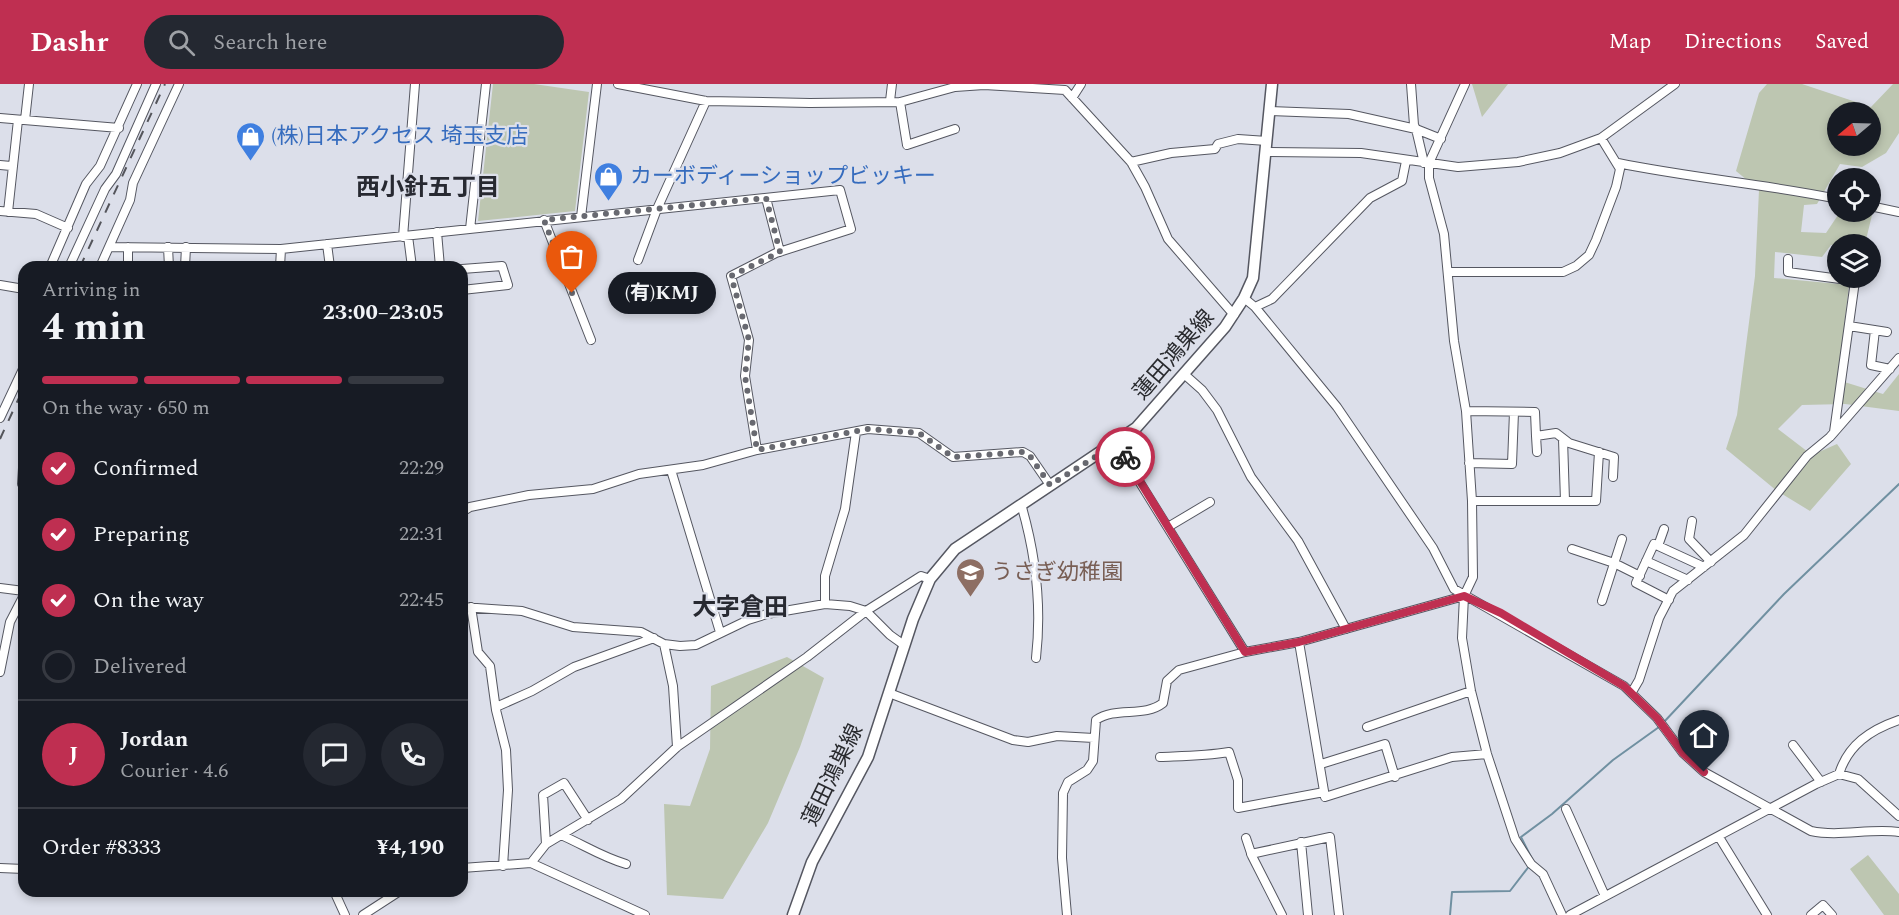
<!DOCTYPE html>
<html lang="en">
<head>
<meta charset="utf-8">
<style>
  body { margin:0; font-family:Spectral,"Noto Sans JP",serif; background:#242831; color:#f1f3f6; height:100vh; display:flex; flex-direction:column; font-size:22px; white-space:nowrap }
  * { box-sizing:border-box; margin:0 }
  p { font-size:20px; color:#9ea1a6 }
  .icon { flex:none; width:33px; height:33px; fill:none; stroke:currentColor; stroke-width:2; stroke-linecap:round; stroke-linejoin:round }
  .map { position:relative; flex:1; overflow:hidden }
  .panel { position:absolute; left:18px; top:177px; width:450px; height:636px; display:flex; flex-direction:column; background:#171b24; border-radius:18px; box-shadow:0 3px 9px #0003 }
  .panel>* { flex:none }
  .needle { width:39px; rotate:251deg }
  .tools { position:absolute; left:1827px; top:18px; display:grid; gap:12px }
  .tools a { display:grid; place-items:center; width:54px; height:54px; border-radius:50%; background:#171b24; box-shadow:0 3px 9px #0003; font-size:30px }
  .pin { position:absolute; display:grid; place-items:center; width:51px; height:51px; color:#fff; margin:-62px -26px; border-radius:50% 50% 50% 0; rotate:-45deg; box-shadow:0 0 6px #0007 }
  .pin .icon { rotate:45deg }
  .courier { position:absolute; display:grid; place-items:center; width:60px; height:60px; margin:-30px; border:4px solid #bf2f51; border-radius:50%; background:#fff; color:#222; box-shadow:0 2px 8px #0007 }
  .bubble { position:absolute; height:42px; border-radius:21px; background:#171b24; box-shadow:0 3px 9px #0003; font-size:20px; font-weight:700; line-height:42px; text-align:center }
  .head em { font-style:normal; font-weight:700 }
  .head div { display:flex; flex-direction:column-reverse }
  .head { display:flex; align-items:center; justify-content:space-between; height:102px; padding:0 24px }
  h1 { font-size:39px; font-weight:700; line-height:45px }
  .bar { display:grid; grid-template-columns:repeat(4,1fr); gap:9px 6px; align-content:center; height:72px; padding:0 24px }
  .bar i { height:8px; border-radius:4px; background:#363941 }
  .bar .selected { background:#bf2f51 }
  .bar p { grid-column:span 4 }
  .line { display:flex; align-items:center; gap:15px; padding:0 24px; border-top:2px solid #363941 }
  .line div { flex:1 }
  .round { display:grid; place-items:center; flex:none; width:63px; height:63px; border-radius:32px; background:#242831 }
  ol { padding:0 24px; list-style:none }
  li { display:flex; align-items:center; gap:18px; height:66px }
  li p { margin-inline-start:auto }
  li .icon { padding:6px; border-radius:50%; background:#bf2f51; color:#fff; stroke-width:4 }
  li:last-child { color:#9ea1a6 }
  li i { width:33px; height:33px; border:3px solid #363941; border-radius:50% }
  header { display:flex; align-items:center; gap:36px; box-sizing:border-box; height:84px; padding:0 30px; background:#bf2f51; color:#fff }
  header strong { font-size:28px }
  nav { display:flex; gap:33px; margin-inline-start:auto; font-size:21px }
  .search { width:420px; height:54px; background:#242831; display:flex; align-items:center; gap:15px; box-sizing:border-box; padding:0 21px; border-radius:33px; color:#9ea1a6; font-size:22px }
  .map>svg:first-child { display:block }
  .green { fill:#bdc6b1; fill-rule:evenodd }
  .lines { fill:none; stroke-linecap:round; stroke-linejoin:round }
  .stream { stroke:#7090a1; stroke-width:2 }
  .minor-casing { stroke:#555761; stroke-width:10 }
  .major-casing { stroke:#555761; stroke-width:13 }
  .minor { stroke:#fff; stroke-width:8 }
  .major { stroke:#fff; stroke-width:10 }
  .rail { stroke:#54555b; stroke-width:2; stroke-dasharray:10 10; stroke-linecap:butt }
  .done { stroke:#686970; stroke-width:6; stroke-dasharray:0 10.8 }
  .route { stroke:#bf2f51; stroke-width:8 }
  .labels { text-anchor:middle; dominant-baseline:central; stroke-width:4.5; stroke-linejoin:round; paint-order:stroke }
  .shop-label { font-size:22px; fill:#366cbe; stroke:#dcdfea; text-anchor:start }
  .street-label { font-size:22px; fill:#292a2e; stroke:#dcdfea }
  .education-label { font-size:22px; fill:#785e54; stroke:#dcdfea; text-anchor:start }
  .neighbourhood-label { font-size:24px; font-weight:bold; fill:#272931; stroke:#dcdfea }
</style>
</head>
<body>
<header>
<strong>Dashr</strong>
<div class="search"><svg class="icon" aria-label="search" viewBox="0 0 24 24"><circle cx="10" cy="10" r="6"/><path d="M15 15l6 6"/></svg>Search here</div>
<nav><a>Map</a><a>Directions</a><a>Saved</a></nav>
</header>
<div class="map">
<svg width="1899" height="831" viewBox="0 0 1899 831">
  <rect width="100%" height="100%" fill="#dcdfea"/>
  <path class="green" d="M 493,0 L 534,0 L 589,8 L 575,127 L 478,137 Z
    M 1472,0 L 1508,0 L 1482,33 Z
    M 1767,0 L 1802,0 L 1871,23 L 1893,0 L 1899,0 L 1899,49 L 1886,69 L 1862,83 L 1840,80 L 1817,120 L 1804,121 L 1801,148 L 1826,149 L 1840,128 L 1872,131 L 1865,160 L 1831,161 L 1822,173 L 1775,168 L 1774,194 L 1849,201 L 1838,296 L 1883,310 L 1899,290 L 1899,327 L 1845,320 L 1802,321 L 1778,345 L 1812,371 L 1837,360 L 1851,380 L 1810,427 L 1777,407 L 1726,365 L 1737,331 L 1755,192 L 1759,106 L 1736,87 L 1759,9 ZM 1838,28 L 1870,28 L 1870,62 L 1838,62 Z
    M 787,573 L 824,594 L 800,663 L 768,739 L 723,815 L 667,811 L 664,720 L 690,722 L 710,665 L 711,602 Z
    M 1868,771 L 1899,810 L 1899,831 L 1884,831 L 1850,785 Z"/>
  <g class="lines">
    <path class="stream" d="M 1663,639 L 1784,510 L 1899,400
      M 1533,777 L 1521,753 L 1552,730 L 1613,676 L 1659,643
      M 1450,831 L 1452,808 L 1510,807 L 1530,781"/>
    <defs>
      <path id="minor" d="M 618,0 L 706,17 L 810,19 L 900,18 L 955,3 L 984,1 L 1065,6 L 1131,78 L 1145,103 L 1168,155 L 1234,231
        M 1411,0 L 1414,41 L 1416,45 L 1441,55
        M 1465,0 L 1429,79 L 1429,94 L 1444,150 L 1454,257 L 1466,327 L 1472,417 L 1473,493 L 1464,512 L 1462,554 L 1471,607 L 1487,670 L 1515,755 L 1531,780 L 1543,790 L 1562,831
        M 1072,14 L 1081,0
        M 890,17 L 892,0
        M 900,18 L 907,61 L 955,45
        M 1269,27 L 1349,30 L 1416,45 L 1424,79
        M 0,34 L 119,44
        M 25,36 L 29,0
        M 1266,68 L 1361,69 L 1458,83 L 1518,78 L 1560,69 L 1601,54 L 1675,0
        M 1131,78 L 1171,69 L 1215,65 L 1218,60 L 1238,55 L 1267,57
        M 1618,79 C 1691,94 1765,100 1838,115
        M 0,81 L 11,82
        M 766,114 L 780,168
        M 1870,122 L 1899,128
        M 0,127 L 36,130 L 68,144
        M 8,128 L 18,36
        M 581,133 L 597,0
        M 544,136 L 591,256
        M 470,145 L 486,0
        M 437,148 L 440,183
        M 408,152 L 412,183
        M 403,153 L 415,0
        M 327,160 L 330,183
        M 109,163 L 281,165 L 840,106 L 851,145 L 776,169 L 731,192 L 749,256 L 745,292 L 757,366
        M 168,163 L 169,183
        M 1788,175 L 1788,188 L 1855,197 L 1834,348
        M 638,176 L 657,125 L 706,17
        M 50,183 L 86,100 L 100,82 L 137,0
        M 69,183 L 105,105 L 116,90 L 156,0
        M 100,183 L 130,116 L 133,99 L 179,0
        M 128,183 L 128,163
        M 185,183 L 186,163
        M 280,183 L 281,165
        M 462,185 L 502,182 L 508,201 L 462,206
        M 1449,188 L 1563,188 L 1576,182 L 1589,171 L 1596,156 L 1616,103 L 1620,85 L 1601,54
        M 0,201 L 24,205
        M 1244,214 L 1255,223 L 1337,323 L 1433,464 L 1454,505 L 1624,602 L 1657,634 L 1683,669 L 1704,688 L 1811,747 C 1839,753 1870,744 1899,748
        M 1255,223 L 1272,215 L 1370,114 L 1402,97 L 1406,77
        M 1849,242 L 1887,248
        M 1875,246 L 1871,281 L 1890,285
        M 1184,290 L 1202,306 L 1217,326 L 1251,393 L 1298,457 L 1346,545
        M 1466,327 L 1535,328 L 1536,352 L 1556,349 L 1569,359 L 1614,373 L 1613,393
        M 0,334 L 24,283
        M 1536,352 L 1537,368
        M 1563,355 L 1565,417
        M 1116,360 L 1245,568
        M 1469,379 L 1512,380 L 1514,328
        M 671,386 L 720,548
        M 22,400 L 24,368
        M 1472,417 L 1596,417 L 1599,368
        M 1021,420 C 1036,471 1042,521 1036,574
        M 462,428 L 470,423 L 529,411 L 593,405 L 639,390 L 703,381 L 757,366 L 868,345 L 919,349 L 953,373 L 1023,368 L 1030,372 L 1050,401
        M 1692,437 L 1689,455 L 1711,478
        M 1168,443 L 1210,418
        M 1658,462 L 1664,445
        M 1572,465 L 1614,479 L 1640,492
        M 1646,477 L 1688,496
        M 0,504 L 24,507
        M 1669,516 L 1636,499 L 1654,460 L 1704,483
        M 1602,517 L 1622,455
        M 825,520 L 825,492 L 845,425 L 856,348
        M 462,523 L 522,527 L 573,543 L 641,548 L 664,560 L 680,562 L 696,561 L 748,536 L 767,530 L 825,520 L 850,522 L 866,527 L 890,551 L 904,561
        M 471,523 L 478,568 L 490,582 L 496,626 L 506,666 L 508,706 L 503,782
        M 1299,558 L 1325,713 L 1452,673 L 1487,670
        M 664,560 L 673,602 L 677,663
        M 0,588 L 10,538 L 24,511
        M 1632,608 L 1639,596 L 1659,534 L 1673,507 L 1744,451 L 1807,372 L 1830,353 L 1899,274
        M 889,609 L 1013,656 L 1028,658 L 1057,652 L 1094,654
        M 496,623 L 532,607 L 574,583 L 654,554
        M 1367,643 L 1471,607
        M 1793,661 L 1821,698
        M 1160,673 C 1184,672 1205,672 1229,668 L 1238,696 L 1238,724 L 1324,708
        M 1321,680 L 1385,660 L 1395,693
        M 1839,690 C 1848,661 1870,646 1899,636
        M 1566,725 L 1605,812
        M 561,751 C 584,761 602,773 626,780
        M 1719,753 L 1767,831
        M 1246,754 L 1252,772 L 1282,831
        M 1301,758 L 1308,831
        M 546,760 L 543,711 L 564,699 L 588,736
        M 1251,770 L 1330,753 L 1339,831
        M 531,779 L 546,760 L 621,715 L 677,663 L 807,573 L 866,527 L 921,492 L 930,495
        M 0,784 L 24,785
        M 462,784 L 531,779 L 645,831
        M 334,807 L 345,831
        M 363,831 L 400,807
        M 1067,831 L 1062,774 L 1063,709 L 1068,698 L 1087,686 L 1093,677 L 1096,636 C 1116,622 1144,634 1163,619 L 1167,597 L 1179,586 L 1245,568 L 1299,558 L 1464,512
        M 1570,831 L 1816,700 L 1839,690 L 1858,695 L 1899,732
        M 1811,831 L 1823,821 L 1832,831"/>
      <path id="major" d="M 793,831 L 812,778 L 868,673 L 913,535 L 930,495 L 955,465 L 1136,344 L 1225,243 L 1244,214 L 1253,194 L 1272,0"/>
    </defs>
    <use href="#minor" class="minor-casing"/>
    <use href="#major" class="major-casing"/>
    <use href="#minor" class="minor"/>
    <use href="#major" class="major"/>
    <path class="rail" d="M 80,183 L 165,0
      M 0,355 L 24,303"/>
  </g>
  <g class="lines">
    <path class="done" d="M 572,209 L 544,136 L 766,114 L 780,168 L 731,192 L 749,256 L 745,292 L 757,366 L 868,345 L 919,349 L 953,373 L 1023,368 L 1030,372 L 1050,401 L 1116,360 L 1125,373"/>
    <path class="route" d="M 1125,373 L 1245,568 L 1299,558 L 1464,512 L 1501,529 L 1624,602 L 1657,634 L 1683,669 L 1704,688"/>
  </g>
  <defs>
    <symbol id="shop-pin" viewBox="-11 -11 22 30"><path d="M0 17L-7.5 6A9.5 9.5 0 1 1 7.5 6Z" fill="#3f7fe0" stroke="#dcdfea"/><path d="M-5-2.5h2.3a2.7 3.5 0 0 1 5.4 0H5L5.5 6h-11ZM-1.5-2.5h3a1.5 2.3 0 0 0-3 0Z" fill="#fff"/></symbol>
    <symbol id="school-pin" viewBox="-11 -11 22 30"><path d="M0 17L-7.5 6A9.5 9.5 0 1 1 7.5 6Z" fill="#8d6e63" stroke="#dcdfea"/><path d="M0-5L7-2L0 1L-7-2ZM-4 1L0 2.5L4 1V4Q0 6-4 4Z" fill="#fff"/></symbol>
  </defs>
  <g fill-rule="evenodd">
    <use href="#shop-pin" x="234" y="36" width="33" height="45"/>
    <use href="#shop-pin" x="592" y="76" width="33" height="45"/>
    <use href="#school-pin" x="954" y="472" width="33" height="45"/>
  </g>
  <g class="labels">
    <g class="shop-label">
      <text x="271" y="52">(株)日本アクセス 埼玉支店</text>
      <text x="630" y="92">カーボディーショップビッキー</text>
    </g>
    <g class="street-label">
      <text transform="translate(1174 271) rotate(-49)">蓮田鴻巣線</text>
      <text transform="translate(833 691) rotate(-64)">蓮田鴻巣線</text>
    </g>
    <g class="education-label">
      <text x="991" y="488">うさぎ幼稚園</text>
    </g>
    <g class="neighbourhood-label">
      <text x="428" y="104">西小針五丁目</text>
      <text x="740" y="524">大字倉田</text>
    </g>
  </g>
</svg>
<div class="tools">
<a><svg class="needle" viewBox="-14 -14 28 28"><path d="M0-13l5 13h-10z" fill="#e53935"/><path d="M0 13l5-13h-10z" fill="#9ea1a6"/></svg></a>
<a><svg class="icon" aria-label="locate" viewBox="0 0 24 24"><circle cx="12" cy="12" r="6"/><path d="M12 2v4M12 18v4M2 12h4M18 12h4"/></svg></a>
<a><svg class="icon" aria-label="layers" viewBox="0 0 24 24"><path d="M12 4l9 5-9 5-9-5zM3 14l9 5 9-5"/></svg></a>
</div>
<div class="pin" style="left:572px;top:209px;background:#ea580c"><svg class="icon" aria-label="bag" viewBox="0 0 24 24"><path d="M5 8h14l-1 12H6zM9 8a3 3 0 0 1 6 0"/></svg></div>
<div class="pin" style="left:1704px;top:688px;background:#1f2937"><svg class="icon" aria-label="home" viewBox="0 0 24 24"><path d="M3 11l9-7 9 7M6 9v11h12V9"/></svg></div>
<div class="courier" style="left:1125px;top:373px"><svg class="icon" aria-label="bike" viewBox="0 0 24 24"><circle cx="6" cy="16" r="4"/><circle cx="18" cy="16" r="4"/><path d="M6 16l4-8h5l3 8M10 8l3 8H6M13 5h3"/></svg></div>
<div class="bubble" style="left:608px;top:188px;width:108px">(有)KMJ</div>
<section class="panel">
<div class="head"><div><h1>4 min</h1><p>Arriving in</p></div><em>23:00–23:05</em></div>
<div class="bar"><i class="selected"></i><i class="selected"></i><i class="selected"></i><i></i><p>On the way · 650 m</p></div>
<ol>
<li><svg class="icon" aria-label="check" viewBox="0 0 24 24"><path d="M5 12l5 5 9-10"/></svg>Confirmed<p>22:29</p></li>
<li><svg class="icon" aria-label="check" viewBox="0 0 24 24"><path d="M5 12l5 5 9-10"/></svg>Preparing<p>22:31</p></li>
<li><svg class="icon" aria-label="check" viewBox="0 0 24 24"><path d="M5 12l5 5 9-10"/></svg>On the way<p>22:45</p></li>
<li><i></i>Delivered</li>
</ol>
<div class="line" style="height:108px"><b class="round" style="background:#bf2f51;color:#fff">J</b><div><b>Jordan</b><p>Courier · 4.6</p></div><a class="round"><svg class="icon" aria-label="chat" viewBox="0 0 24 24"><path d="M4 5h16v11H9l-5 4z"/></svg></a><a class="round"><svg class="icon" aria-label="phone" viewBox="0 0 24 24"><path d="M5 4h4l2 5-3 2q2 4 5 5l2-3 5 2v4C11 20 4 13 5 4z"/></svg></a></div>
<div class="line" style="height:78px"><div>Order #8333</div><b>¥4,190</b></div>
</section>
</div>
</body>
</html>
